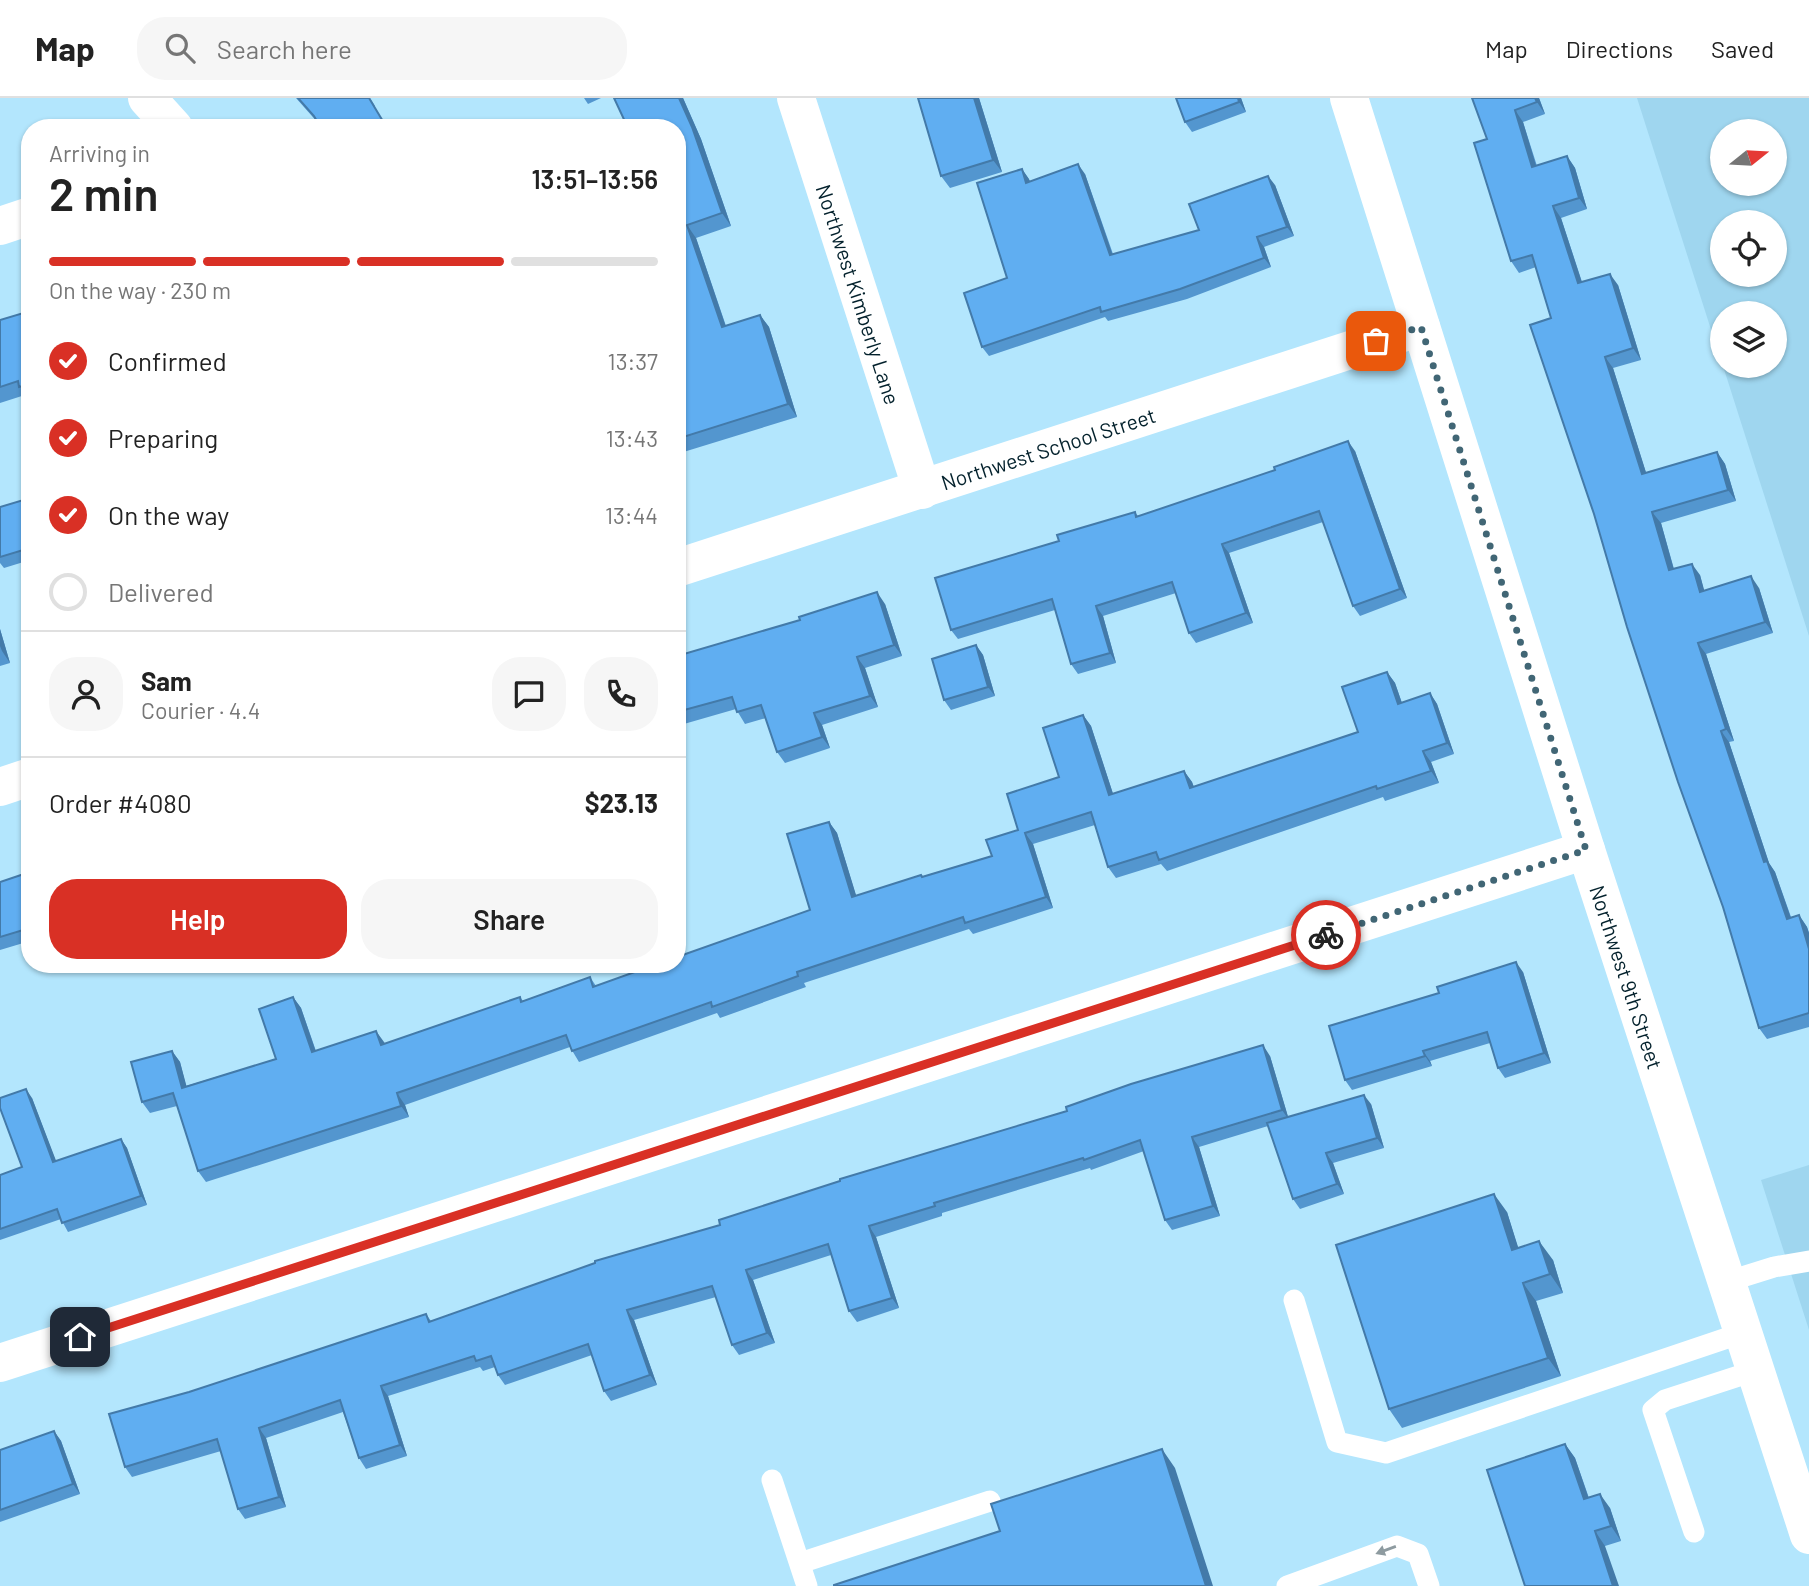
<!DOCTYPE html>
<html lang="en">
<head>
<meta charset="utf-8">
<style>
  body { margin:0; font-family:Barlow,sans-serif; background:#f6f6f6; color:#222; height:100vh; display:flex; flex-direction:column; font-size:26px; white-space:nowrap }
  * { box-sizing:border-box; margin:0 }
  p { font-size:23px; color:#767676 }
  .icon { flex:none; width:38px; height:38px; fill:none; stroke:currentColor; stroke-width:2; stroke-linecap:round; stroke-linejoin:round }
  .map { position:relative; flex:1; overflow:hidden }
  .sheet { position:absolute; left:21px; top:21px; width:665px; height:854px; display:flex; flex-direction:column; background:#fff; border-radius:28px; box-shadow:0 2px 5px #0004 }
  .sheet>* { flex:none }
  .needle { width:46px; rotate:72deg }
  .fabs { position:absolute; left:1710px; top:21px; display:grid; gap:14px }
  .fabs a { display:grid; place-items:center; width:77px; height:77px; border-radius:50%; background:#fff; box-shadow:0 2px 5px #0004; font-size:35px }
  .pin { position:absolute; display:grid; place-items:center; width:60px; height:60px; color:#fff; margin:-30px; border-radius:14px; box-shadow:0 4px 10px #0006 }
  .courier { position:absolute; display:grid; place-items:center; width:70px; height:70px; margin:-35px; border:5px solid #d93025; border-radius:50%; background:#fff; color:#222; box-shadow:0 2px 9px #0007 }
  .head em { font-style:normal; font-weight:600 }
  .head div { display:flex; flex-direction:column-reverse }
  .head { display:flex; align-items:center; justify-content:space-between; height:119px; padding:0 28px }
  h1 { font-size:46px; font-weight:600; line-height:52px }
  .bar { display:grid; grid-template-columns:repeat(4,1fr); gap:10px 7px; align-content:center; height:84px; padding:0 28px }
  .bar i { height:9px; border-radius:5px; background:#e0e0e0 }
  .bar .active { background:#d93025 }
  .bar p { grid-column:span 4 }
  .line { display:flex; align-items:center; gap:18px; padding:0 28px; border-top:2px solid #e0e0e0 }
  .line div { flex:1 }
  .round { display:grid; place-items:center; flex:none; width:74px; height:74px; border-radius:28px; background:#f6f6f6 }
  ol { padding:0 28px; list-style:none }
  li { display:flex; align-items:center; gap:21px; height:77px }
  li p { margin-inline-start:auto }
  li .icon { padding:7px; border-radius:50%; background:#d93025; color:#fff; stroke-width:4 }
  li:last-child { color:#767676 }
  li i { width:38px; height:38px; border:4px solid #e0e0e0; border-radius:50% }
  .primary-button { display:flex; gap:14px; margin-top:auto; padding:14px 28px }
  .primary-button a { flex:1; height:80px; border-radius:28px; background:#d93025; color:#fff; font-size:28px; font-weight:600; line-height:80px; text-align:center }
  .primary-button a+a { background:#f6f6f6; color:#222 }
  header { display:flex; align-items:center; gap:42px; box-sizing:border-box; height:98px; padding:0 35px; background:#fff; border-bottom:2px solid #e0e0e0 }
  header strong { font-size:33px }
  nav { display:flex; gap:38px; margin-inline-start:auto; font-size:24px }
  .search { width:490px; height:63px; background:#f6f6f6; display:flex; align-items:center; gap:18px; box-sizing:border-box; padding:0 24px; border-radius:28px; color:#767676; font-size:26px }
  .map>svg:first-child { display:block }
  .built { fill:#9fd6ef; fill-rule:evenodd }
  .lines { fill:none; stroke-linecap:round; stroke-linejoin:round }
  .service { stroke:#fff; stroke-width:21 }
  .minor { stroke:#fff; stroke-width:38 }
  .tertiary { stroke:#fff; stroke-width:38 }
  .wall { fill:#5396cf }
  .shaded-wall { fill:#437aa9 }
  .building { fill:#60aef1; stroke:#437aa9; stroke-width:2 }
  .oneway { fill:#8e9ba0 }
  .done { stroke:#416675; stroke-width:7; stroke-dasharray:0 12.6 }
  .route { stroke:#d93025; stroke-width:9 }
  .labels { text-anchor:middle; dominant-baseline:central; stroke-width:6; stroke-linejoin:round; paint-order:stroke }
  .street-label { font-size:21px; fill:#03212c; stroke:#fefefe }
</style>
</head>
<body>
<header>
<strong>Map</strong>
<div class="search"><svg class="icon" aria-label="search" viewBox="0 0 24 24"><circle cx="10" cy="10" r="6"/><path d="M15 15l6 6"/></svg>Search here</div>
<nav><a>Map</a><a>Directions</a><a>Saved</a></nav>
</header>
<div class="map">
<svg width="1809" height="1488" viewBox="0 0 1809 1488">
  <rect width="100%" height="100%" fill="#b3e6fd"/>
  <path class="built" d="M 1637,0 L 1809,0 L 1809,538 L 1723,268 L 1774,268 L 1774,215 L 1722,215 L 1722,266 ZM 1722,33 L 1774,33 L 1774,86 L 1722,86 ZM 1722,124 L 1774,124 L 1774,177 L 1722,177 Z
    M 1809,1067 L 1809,1232 L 1761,1082 Z"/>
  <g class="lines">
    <path class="service" d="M 1726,1184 L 1774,1169 L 1809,1163
      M 1294,1202 L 1337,1344 L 1386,1355 L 1742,1235
      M 772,1382 L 807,1488
      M 1694,1434 L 1653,1312 L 1665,1302 L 1754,1273
      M 800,1465 L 990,1403
      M 1287,1488 L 1397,1448 L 1418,1456 L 1429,1488"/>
    <g class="minor">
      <path d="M 147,0 L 174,30"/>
      <path id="s1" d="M 796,0 L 922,392"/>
      <path d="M 0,128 L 30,118"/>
      <path id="s2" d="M 677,470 L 1421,229"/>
      <path d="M 0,689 L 30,679"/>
      <path d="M 0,1265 L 1586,752"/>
    </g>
    <path class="tertiary" id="s3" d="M 1349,0 L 1586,752 L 1809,1437"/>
  </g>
  <path class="wall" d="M 296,0 L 370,0 L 375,8 L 319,26 Z
    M 584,0 L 601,0 L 588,6 Z
    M 614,0 L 683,0 L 701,41 L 731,128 L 696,140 L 726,228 L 760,217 L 769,229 L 797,319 L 677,356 L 677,30 Z
    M 979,0 L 1002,74 L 950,90 L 941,78 Z
    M 1176,0 L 1241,0 L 1246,14 L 1192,34 L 1185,24 Z
    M 1472,0 L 1539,0 L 1545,16 L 1523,24 L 1537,68 L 1567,58 L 1575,70 L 1587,111 L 1561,120 L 1582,184 L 1618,187 L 1641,262 L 1613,270 L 1646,375 L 1717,354 L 1725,366 L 1736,403 L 1661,425 L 1674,471 L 1700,477 L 1704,493 L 1759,490 L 1773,535 L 1706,556 L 1734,643 L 1729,644 L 1769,765 L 1775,774 L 1791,819 L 1799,817 L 1807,829 L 1809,835 L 1809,929 L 1767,941 L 1759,930 L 1536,169 L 1519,175 L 1511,163 L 1487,41 Z
    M 1022,71 L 1030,83 L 1085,76 L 1113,156 L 1199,132 L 1275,87 L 1294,138 L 1264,149 L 1271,169 L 1187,201 L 1108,223 L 1105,219 L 989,258 L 982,249 L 1007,180 Z
    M 30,213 L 30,302 L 29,302 L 25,297 L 0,305 L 0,222 Z
    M 1355,353 L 1407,500 L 1360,518 L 1353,508 L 1323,424 L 1229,455 L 1253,525 L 1196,545 L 1189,535 L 1176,495 L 1103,518 L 1116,565 L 1078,576 L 1071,566 L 1055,512 L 958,541 L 951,532 L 1059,443 L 1135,414 L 1138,418 Z
    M 30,400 L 30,462 L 4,470 L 0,465 L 0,409 Z
    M 885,506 L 902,558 L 865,570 L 878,609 L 822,627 L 830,650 L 785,665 L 777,654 L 766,620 L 745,626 L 736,611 L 677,628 L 678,631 L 677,631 L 677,558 Z
    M 0,531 L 10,565 L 0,568 Z
    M 976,547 L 983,557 L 995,598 L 951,612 L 944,602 Z
    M 1387,574 L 1395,585 L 1402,605 L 1430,595 L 1437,606 L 1454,656 L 1431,664 L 1439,685 L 1385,703 L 1383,699 L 1167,773 L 1161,766 L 1116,780 L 1108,769 L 1095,727 L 1033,746 L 1053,810 L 973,836 L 969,831 L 804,885 L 806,889 L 720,920 L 717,915 L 579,964 L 570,949 L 405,1007 L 409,1019 L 206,1084 L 198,1073 L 177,1008 L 150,1015 L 142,1004 L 172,953 L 180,964 L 186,988 L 276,961 L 293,899 L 301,910 L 316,953 L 384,944 L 385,946 L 520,899 L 523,903 L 590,879 L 596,888 L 810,812 L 829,724 L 837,735 L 856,798 L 923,779 L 992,758 L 1018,732 L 1059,679 L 1083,617 L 1091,628 L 1113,696 L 1184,673 L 1192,684 L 1194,689 L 1358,634 Z
    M 30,774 L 30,843 L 0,852 L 0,784 Z
    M 1523,874 L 1551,965 L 1505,980 L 1498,970 L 1490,945 L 1430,963 L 1432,968 L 1352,992 L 1345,982 Z
    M 1270,958 L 1288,1019 L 1371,1006 L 1384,1050 L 1333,1065 L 1344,1096 L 1300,1111 L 1293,1101 L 1268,1028 L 1199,1049 L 1220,1118 L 1172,1132 L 1165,1122 L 1144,1053 L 1091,1072 L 1090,1070 L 942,1115 L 942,1118 L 876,1139 L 899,1210 L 857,1224 L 849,1213 L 831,1157 L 753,1182 L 775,1245 L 739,1257 L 732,1247 L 716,1199 L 634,1222 L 657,1287 L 611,1303 L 604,1293 L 592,1257 L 505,1287 L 498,1277 L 495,1269 L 483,1273 L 480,1269 L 388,1298 L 407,1358 L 366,1371 L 359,1360 L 343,1314 L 266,1340 L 286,1409 L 245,1421 L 238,1411 L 221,1353 L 132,1379 L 125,1369 L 189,1294 L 426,1216 L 431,1223 L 720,1127 Z
    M 32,1000 L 56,1064 L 121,1041 L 127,1050 L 147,1107 L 68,1134 L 61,1121 L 0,1142 L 0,1077 L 22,1069 Z
    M 1507,1114 L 1518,1150 L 1553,1162 L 1563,1195 L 1536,1203 L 1561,1278 L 1402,1330 L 1389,1311 Z
    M 54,1333 L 61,1343 L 80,1396 L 0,1424 L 0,1352 Z
    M 1565,1346 L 1575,1360 L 1589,1400 L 1610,1410 L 1621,1443 L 1605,1448 L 1525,1488 Z"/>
  <path class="shaded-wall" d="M 679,0 L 683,0 L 701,41 L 731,128 L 722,115 Z
    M 974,0 L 979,0 L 1002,74 L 993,62 Z
    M 1238,0 L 1241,0 L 1246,14 L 1239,4 Z
    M 1535,0 L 1539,0 L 1545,16 L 1537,4 Z
    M 1515,12 L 1523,24 L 1540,81 L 1532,69 Z
    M 1567,58 L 1575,70 L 1587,111 L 1579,100 Z
    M 1078,66 L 1085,76 L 1116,167 L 1110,157 Z
    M 1022,71 L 1029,81 L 1033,94 L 1026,85 Z
    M 1268,78 L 1275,87 L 1294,138 L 1287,129 Z
    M 1553,108 L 1561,120 L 1586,197 L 1578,185 Z
    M 687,127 L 696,140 L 730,241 L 722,229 Z
    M 1257,139 L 1264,149 L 1271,169 L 1264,160 Z
    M 1610,176 L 1618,187 L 1641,262 L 1633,250 Z
    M 760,217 L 769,229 L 797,319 L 788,306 Z
    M 1605,259 L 1613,270 L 1650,387 L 1642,376 Z
    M 1348,343 L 1355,353 L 1407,500 L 1400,491 Z
    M 1717,354 L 1725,366 L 1736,403 L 1728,392 Z
    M 1652,414 L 1661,425 L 1677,483 L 1669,472 Z
    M 1222,446 L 1229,455 L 1253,525 L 1246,515 Z
    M 1692,466 L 1700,477 L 1708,506 L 1700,494 Z
    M 1751,478 L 1759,490 L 1773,535 L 1765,524 Z
    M 877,494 L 885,506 L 902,558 L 894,547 Z
    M 1096,508 L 1103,518 L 1116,565 L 1110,555 Z
    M 0,531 L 10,565 L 2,553 L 0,548 Z
    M 1698,545 L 1706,556 L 1734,643 L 1726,631 Z
    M 976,547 L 983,557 L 995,598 L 988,589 Z
    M 857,559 L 865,570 L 878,609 L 870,598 Z
    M 1387,574 L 1395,585 L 1406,617 L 1398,606 Z
    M 1430,595 L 1437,606 L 1454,656 L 1447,645 Z
    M 814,615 L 822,627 L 830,650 L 822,639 Z
    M 1083,617 L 1091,628 L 1117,708 L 1109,697 Z
    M 1721,633 L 1729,644 L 1769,765 L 1775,774 L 1795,832 L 1787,821 L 1764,764 Z
    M 1423,653 L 1431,664 L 1439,685 L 1431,673 Z
    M 1184,673 L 1192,684 L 1198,701 L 1190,690 Z
    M 829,724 L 837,735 L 860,810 L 852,799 Z
    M 1025,735 L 1033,746 L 1053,810 L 1046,799 Z
    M 1799,817 L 1807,829 L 1809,835 L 1809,851 Z
    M 1516,864 L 1523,874 L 1551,965 L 1544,955 Z
    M 293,899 L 301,910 L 320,966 L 312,954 Z
    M 376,933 L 384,944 L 389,958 L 381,947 Z
    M 1263,947 L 1270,958 L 1289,1022 L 1282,1012 Z
    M 172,953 L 180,964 L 190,1001 L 182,990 Z
    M 1423,953 L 1430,963 L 1432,968 L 1425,958 Z
    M 26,991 L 32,1000 L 60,1073 L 53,1064 Z
    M 397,995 L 405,1007 L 409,1019 L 401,1008 Z
    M 1364,997 L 1371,1006 L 1384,1050 L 1377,1040 Z
    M 1192,1039 L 1199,1049 L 1220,1118 L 1213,1108 Z
    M 121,1041 L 127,1050 L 147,1107 L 141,1098 Z
    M 1326,1055 L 1333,1065 L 1344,1096 L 1337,1086 Z
    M 1494,1096 L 1507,1114 L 1525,1171 L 1512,1152 Z
    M 869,1128 L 876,1139 L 899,1210 L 892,1200 Z
    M 1539,1143 L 1553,1162 L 1563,1195 L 1550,1176 Z
    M 746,1172 L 753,1182 L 775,1245 L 767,1235 Z
    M 1523,1185 L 1536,1203 L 1561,1278 L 1548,1260 Z
    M 627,1212 L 634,1222 L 657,1287 L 650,1277 Z
    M 381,1288 L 388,1298 L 407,1358 L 400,1347 Z
    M 259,1330 L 266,1340 L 286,1409 L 279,1399 Z
    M 54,1333 L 61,1343 L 80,1396 L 73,1386 Z
    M 1565,1346 L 1575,1360 L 1594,1416 L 1584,1401 Z
    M 1162,1351 L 1175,1370 L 1213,1488 L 1206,1488 Z
    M 1600,1396 L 1610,1410 L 1621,1443 L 1611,1428 Z
    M 1595,1433 L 1605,1448 L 1619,1488 L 1613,1488 Z"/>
  <path class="building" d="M 298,0 L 369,0 L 387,30 L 321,30 L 314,18 Z
    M 614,0 L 679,0 L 692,29 L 722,115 L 687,127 L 722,229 L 760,217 L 788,306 L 677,341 L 677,30 L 628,30 Z
    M 918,0 L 974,0 L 993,62 L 941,78 Z
    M 1176,0 L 1238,0 L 1239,4 L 1185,24 Z
    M 1472,0 L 1535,0 L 1537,4 L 1515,12 L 1532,69 L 1567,58 L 1579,100 L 1553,108 L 1578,185 L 1610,176 L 1633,250 L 1605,259 L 1642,376 L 1717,354 L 1728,392 L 1652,414 L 1669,472 L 1692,466 L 1700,494 L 1751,478 L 1765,524 L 1698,545 L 1726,631 L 1721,633 L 1764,764 L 1767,763 L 1787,821 L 1799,817 L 1809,851 L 1809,915 L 1759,930 L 1723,809 L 1678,684 L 1627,529 L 1594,416 L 1530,227 L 1551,220 L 1532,157 L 1511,163 L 1474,45 L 1487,41 Z
    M 1078,66 L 1110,157 L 1199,132 L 1189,106 L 1268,78 L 1287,129 L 1257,139 L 1264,160 L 1180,191 L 1101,214 L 1100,209 L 982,249 L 964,195 L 1007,180 L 977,85 L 1022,71 L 1026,85 Z
    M 30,213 L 30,286 L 19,289 L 18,283 L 0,289 L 0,222 Z
    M 1348,343 L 1400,491 L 1353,508 L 1319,413 L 1222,446 L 1246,515 L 1189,535 L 1172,484 L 1096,508 L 1110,555 L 1071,566 L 1052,501 L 951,532 L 935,480 L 1059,443 L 1057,437 L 1135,414 L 1136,419 L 1275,372 L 1274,369 Z
    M 30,400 L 30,450 L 0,459 L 0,409 Z
    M 877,494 L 894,547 L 857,559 L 870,598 L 814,615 L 822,639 L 777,654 L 761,607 L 737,614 L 732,599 L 677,614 L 677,558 L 800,522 L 799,519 Z
    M 976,547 L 988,589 L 944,602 L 932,561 Z
    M 1387,574 L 1398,606 L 1430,595 L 1447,645 L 1423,653 L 1431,673 L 1377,691 L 1376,688 L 1159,762 L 1156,754 L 1108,769 L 1091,714 L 1025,735 L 1046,799 L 965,825 L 963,819 L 797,874 L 798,878 L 712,909 L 711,904 L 572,953 L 566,937 L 397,995 L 401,1008 L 198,1073 L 173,995 L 142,1004 L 131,964 L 172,953 L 182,990 L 276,961 L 259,911 L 293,899 L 312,954 L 376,933 L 381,947 L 520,899 L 521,904 L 590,879 L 593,889 L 657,866 L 677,866 L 677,859 L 810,812 L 787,736 L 829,724 L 852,799 L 921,777 L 922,779 L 992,758 L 986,742 L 1018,732 L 1007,696 L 1059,679 L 1043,630 L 1083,617 L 1109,697 L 1184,673 L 1190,690 L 1358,634 L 1342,589 Z
    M 30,774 L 30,830 L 0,839 L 0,784 Z
    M 1516,864 L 1544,955 L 1498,970 L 1487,934 L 1423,953 L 1425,958 L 1345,982 L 1329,928 L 1439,895 L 1437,889 Z
    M 1263,947 L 1282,1012 L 1192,1039 L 1213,1108 L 1165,1122 L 1140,1042 L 1084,1062 L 1083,1060 L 934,1105 L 935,1108 L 869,1128 L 892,1200 L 849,1213 L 828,1146 L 746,1172 L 767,1235 L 732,1247 L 712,1188 L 627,1212 L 650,1277 L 604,1293 L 588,1246 L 498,1277 L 491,1258 L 476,1263 L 474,1258 L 381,1288 L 400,1347 L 359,1360 L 340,1302 L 259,1330 L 279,1399 L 238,1411 L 217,1341 L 125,1369 L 109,1316 L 189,1294 L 426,1216 L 429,1224 L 595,1165 L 595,1163 L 720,1127 L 719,1122 L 840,1083 L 840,1081 L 1067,1013 L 1066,1009 L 1131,986 Z
    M 26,991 L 53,1064 L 121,1041 L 141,1098 L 62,1125 L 57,1111 L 0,1131 L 0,1077 L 22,1069 L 0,1010 L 0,1000 Z
    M 1364,997 L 1377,1040 L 1326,1055 L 1337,1086 L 1293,1101 L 1267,1025 Z
    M 1494,1096 L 1512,1152 L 1539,1143 L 1550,1176 L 1523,1185 L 1548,1260 L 1389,1311 L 1336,1147 Z
    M 54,1333 L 73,1386 L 0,1412 L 0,1352 Z
    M 1565,1346 L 1584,1401 L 1600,1396 L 1611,1428 L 1595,1433 L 1613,1488 L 1525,1488 L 1487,1372 Z
    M 1162,1351 L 1206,1488 L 834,1488 L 834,1487 L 1000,1433 L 991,1406 Z"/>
  <defs><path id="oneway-solid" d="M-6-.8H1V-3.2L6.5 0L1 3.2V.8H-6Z" transform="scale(1.75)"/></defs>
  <use class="oneway" href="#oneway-solid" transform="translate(1386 1452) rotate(160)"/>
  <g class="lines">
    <path class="done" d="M 1326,837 L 1586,752 L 1421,229 L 1376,243"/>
    <path class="route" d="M 80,1239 L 1326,837"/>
  </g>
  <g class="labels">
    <g class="street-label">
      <text stroke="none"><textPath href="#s1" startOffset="206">Northwest Kimberly Lane</textPath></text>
      <text stroke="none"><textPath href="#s2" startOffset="390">Northwest School Street</textPath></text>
      <text stroke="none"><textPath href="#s3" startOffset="922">Northwest 9th Street</textPath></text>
    </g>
  </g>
</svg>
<div class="fabs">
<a><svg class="needle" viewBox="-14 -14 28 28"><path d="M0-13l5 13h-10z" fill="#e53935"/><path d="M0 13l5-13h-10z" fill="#767676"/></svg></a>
<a><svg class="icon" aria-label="locate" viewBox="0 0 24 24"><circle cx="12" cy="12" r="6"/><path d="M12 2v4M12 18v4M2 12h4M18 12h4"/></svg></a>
<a><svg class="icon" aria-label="layers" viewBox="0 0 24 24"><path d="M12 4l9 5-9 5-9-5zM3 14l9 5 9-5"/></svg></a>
</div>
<div class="pin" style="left:1376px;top:243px;background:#ea580c"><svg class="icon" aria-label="bag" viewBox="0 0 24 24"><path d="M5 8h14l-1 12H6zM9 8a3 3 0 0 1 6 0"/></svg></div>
<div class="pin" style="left:80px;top:1239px;background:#1f2937"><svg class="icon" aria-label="home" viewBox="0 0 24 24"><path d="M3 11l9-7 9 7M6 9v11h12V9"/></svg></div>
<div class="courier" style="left:1326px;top:837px"><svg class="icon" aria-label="bike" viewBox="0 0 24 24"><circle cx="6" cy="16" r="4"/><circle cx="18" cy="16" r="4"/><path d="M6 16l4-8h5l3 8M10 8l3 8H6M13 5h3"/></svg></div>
<section class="sheet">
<div class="head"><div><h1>2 min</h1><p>Arriving in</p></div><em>13:51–13:56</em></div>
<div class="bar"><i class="active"></i><i class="active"></i><i class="active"></i><i></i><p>On the way · 230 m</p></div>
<ol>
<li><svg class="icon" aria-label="check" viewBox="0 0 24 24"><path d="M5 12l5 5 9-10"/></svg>Confirmed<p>13:37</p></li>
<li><svg class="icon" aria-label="check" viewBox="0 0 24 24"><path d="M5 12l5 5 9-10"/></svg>Preparing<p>13:43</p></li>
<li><svg class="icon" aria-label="check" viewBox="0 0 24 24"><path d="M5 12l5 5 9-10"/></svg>On the way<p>13:44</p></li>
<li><i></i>Delivered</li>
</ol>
<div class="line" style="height:126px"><a class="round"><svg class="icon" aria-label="person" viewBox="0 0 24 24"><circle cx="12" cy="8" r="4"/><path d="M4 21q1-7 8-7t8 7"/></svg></a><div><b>Sam</b><p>Courier · 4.4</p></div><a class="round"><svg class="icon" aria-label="chat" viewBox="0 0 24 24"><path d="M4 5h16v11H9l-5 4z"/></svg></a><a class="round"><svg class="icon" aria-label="phone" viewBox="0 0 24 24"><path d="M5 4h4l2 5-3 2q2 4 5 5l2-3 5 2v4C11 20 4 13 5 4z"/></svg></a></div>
<div class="line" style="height:91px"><div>Order #4080</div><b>$23.13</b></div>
<div class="primary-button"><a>Help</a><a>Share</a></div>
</section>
</div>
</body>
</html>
